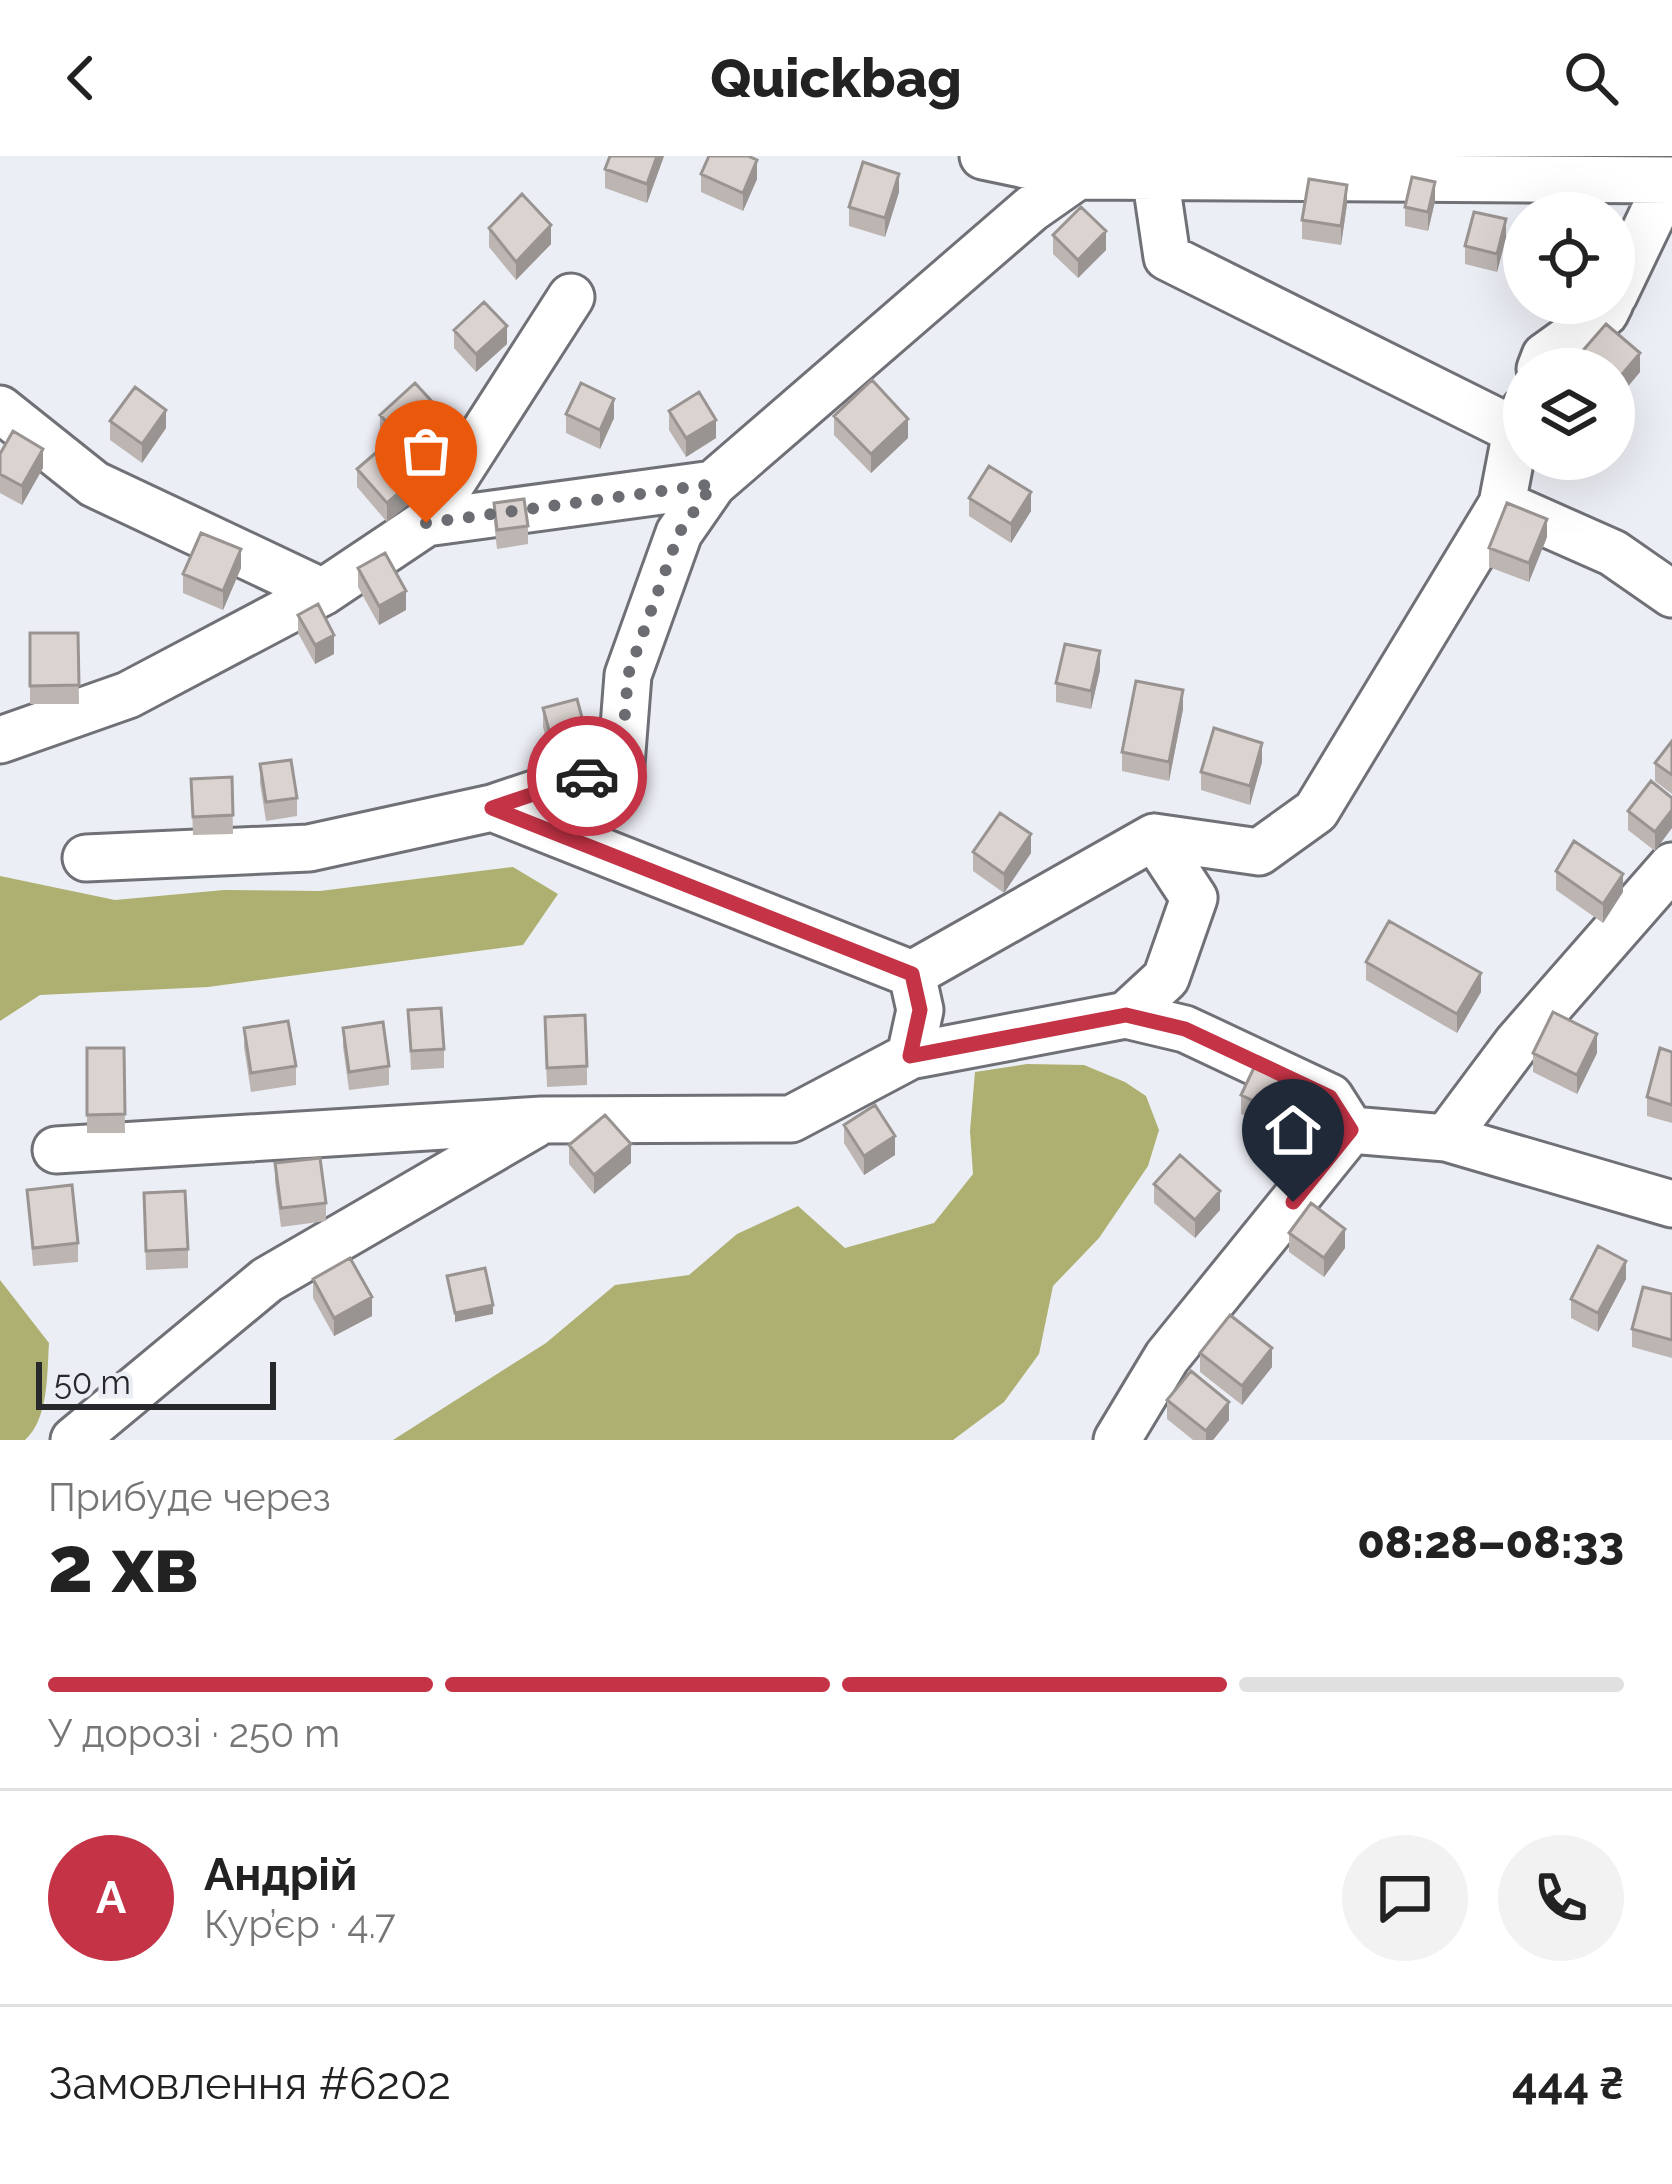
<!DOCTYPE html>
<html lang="uk">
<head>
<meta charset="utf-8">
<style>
  body { margin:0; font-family:Raleway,sans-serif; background:#f2f2f2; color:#222; height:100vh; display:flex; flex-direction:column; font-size:45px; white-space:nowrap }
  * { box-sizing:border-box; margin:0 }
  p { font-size:39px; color:#767676 }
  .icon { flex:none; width:66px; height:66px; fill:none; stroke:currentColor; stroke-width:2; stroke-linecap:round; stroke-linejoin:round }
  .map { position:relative; height:1284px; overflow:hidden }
  .drawer { display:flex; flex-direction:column; background:#fff; flex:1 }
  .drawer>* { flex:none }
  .controls { position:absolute; left:1503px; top:36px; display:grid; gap:24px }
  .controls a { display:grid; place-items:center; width:132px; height:132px; border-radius:50%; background:#fff; box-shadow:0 12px 48px #0002; font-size:60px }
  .scale { position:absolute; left:36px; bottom:30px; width:240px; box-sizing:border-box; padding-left:12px; border:6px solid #27282b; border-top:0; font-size:33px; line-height:42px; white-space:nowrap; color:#27282b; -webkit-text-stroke:9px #eceef5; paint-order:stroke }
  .pin { position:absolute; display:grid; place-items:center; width:102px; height:102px; color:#fff; margin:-123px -51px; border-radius:50% 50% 50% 0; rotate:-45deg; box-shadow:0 0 12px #0007 }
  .pin .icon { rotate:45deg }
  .courier { position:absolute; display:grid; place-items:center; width:120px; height:120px; margin:-60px; border:9px solid #c43346; border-radius:50%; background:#fff; color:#222; box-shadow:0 3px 15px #0007 }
  .summary em { font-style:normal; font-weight:800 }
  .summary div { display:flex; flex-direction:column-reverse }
  .summary { display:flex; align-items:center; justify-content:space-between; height:204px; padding:0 48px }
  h1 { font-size:78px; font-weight:800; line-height:90px }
  .bar { display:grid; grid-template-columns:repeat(4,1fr); gap:18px 12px; align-content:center; height:144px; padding:0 48px }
  .bar i { height:15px; border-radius:9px; background:#e0e0e0 }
  .bar .selected { background:#c43346 }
  .bar p { grid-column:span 4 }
  .line { display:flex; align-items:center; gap:30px; padding:0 48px; border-top:3px solid #e0e0e0 }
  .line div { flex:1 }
  .round { display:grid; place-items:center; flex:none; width:126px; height:126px; border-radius:63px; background:#f2f2f2 }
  header { display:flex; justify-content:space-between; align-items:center; height:156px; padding:0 48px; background:#fff; font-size:54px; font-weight:800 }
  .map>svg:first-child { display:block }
  .forest { fill:#adb070 }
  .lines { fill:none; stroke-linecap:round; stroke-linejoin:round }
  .minor-casing { stroke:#6f7177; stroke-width:51 }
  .minor { stroke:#fff; stroke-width:45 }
  .wall { fill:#bcb5b2 }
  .shaded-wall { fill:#999491 }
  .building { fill:#dbd3cf; stroke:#999491; stroke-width:3 }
  .done { stroke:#6c6d72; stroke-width:12; stroke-dasharray:0 21.6 }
  .route { stroke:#c43346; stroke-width:15 }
</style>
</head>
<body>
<header><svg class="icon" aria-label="back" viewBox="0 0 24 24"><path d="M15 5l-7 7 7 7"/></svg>Quickbag<svg class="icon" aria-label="search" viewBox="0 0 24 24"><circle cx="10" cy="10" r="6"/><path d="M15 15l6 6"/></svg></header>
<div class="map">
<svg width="1672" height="1284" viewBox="0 0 1672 1284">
  <rect width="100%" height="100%" fill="#eceef5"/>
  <path class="forest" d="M 513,711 L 558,738 L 523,789 L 208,831 L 40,839 L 0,865 L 0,720 L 115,744 L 224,734 L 320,735 Z
    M 1027,908 L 1084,909 L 1125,926 L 1146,940 L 1159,974 L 1148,1010 L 1099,1082 L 1053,1130 L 1039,1198 L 1004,1246 L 953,1284 L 393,1284 L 546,1187 L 615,1129 L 689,1119 L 737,1078 L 798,1050 L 845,1092 L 934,1067 L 973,1018 L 970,975 L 975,916 Z
    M 0,1124 L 49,1187 C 47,1216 49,1263 25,1284 L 0,1284 Z"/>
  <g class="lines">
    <defs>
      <path id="minor" d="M 983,0 L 1078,20 L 1672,24
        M 1155,19 L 1167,101 L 1516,275
        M 1614,139 L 1669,24
        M 1540,213 L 1545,200 L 1605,157 L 1610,147
        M 0,253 L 94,328 L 323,436
        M 1502,348 L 1613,397 L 1672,438
        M 426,367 L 571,141
        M 0,584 L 128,539 L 323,436 L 426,367 L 713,328 L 1031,53 L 1078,20
        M 492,652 L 621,609 L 628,519 L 679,377 L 713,328
        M 86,702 L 309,692 L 492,652 L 912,818 L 920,854 L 910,900
        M 912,818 L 1154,681 L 1259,696 L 1316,655 L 1502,348 L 1516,275 L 1524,254
        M 1126,859 L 1166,822 L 1194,742 L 1154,681
        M 1446,982 L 1517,887 L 1672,710
        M 56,994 L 542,964 L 791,963 L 910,900 L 1126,859 L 1185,873 L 1330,941 L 1351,974 L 1446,982 L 1672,1048
        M 74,1284 L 267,1124 L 534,969
        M 1117,1284 L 1167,1201 L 1351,974"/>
    </defs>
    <use href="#minor" class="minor-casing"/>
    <use href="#minor" class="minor"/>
  </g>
  <path class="wall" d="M 610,0 L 664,0 L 647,47 L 605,32 L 605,13 Z
    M 701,18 L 757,23 L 743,55 L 701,36 Z
    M 899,36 L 885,81 L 849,70 L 849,51 Z
    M 1435,45 L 1428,75 L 1405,70 L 1405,51 Z
    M 1347,48 L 1341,89 L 1302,83 L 1302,64 Z
    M 489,72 L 551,88 L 516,124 L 489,91 Z
    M 1053,79 L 1106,94 L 1078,122 L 1053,98 Z
    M 1506,82 L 1497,116 L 1465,108 L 1465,90 Z
    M 454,174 L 507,188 L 476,216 L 454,192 Z
    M 1578,200 L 1640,216 L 1614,247 L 1614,213 L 1578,213 Z
    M 669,255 L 716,282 L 686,301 L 669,274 Z
    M 566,258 L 614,262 L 600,293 L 566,277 Z
    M 380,259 L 446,279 L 412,311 L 380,278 Z
    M 834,260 L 908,282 L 871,317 L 834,279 Z
    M 110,265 L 166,272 L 142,307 L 110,284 Z
    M 0,298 L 43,312 L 22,349 L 0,337 Z
    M 357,313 L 415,342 L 387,366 L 357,331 Z
    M 969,342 L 1031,355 L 1011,387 L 969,360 Z
    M 494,347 L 528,370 L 528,388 L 497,393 L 494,366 Z
    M 1547,381 L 1529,426 L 1489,411 L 1489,392 Z
    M 241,412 L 223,454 L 183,437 L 183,418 Z
    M 358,412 L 406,454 L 379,469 L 358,431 Z
    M 298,459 L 334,498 L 315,508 L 298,477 Z
    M 30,477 L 78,477 L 79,548 L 30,548 Z
    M 1100,514 L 1091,553 L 1056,546 L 1056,527 Z
    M 543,552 L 587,598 L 553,607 L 543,571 Z
    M 1183,553 L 1169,625 L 1122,615 L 1122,596 Z
    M 1672,585 L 1672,638 L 1655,625 L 1655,607 Z
    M 1262,606 L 1250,649 L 1201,634 L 1201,616 Z
    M 260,608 L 297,642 L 297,660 L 266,665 L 260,627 Z
    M 232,621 L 233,678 L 193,679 L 191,623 Z
    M 1672,642 L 1655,695 L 1628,674 L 1628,655 Z
    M 973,696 L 1031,697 L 1004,737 L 973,715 Z
    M 1556,715 L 1623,736 L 1603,767 L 1556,734 Z
    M 1366,806 L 1481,836 L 1457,877 L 1366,824 Z
    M 408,854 L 444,893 L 444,912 L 411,914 Z
    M 244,872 L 296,910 L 296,929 L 251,936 L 244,891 Z
    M 343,872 L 389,910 L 389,929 L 349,934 L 343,891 Z
    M 545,880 L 587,910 L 587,929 L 547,931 Z
    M 87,892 L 124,892 L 125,977 L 87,977 Z
    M 1672,896 L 1672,967 L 1647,960 L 1647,941 Z
    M 1533,897 L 1597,897 L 1577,938 L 1533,916 Z
    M 1241,939 L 1315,947 L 1297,984 L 1241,958 Z
    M 844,969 L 895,999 L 864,1019 L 844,987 Z
    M 569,989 L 631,1007 L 594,1038 L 569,1008 Z
    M 275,1007 L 326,1047 L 326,1065 L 281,1071 L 275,1026 Z
    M 1154,1028 L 1220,1054 L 1195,1082 L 1154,1047 Z
    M 27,1034 L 78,1087 L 78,1106 L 33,1110 Z
    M 144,1056 L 188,1093 L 188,1112 L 146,1114 Z
    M 1289,1077 L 1345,1092 L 1324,1121 L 1289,1096 Z
    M 313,1123 L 372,1160 L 334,1180 L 313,1142 Z
    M 1626,1123 L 1598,1176 L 1571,1162 L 1571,1143 Z
    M 1672,1138 L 1672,1202 L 1632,1191 L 1632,1173 Z
    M 1200,1197 L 1272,1211 L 1242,1249 L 1200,1216 Z
    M 1167,1244 L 1229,1264 L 1213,1284 L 1193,1284 L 1167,1263 Z"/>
  <path class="shaded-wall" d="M 657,0 L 664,0 L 647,47 L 647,28 Z
    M 757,4 L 757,23 L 743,55 L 743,37 Z
    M 899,18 L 899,36 L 885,81 L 885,62 Z
    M 1435,26 L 1435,45 L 1428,75 L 1428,56 Z
    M 1347,29 L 1347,48 L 1341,89 L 1341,70 Z
    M 1506,63 L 1506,82 L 1497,116 L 1497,98 Z
    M 551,69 L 551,88 L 516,124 L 516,106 Z
    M 1106,75 L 1106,94 L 1078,122 L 1078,104 Z
    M 507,170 L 507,188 L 476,216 L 476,198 Z
    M 1640,197 L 1640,216 L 1614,247 L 1614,228 Z
    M 614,243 L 614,262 L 600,293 L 600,274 Z
    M 166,254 L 166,272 L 142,307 L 142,288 Z
    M 446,261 L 446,279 L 412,311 L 412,292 Z
    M 908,263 L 908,282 L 871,317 L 871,298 Z
    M 716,264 L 716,282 L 686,301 L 686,282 Z
    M 43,293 L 43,312 L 22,349 L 22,330 Z
    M 415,323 L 415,342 L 387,366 L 387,347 Z
    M 1031,336 L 1031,355 L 1011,387 L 1011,368 Z
    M 1547,363 L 1547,381 L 1529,426 L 1529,407 Z
    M 241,393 L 241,412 L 223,454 L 223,435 Z
    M 406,435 L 406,454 L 379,469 L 379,450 Z
    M 334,479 L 334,498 L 315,508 L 315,489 Z
    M 1100,495 L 1100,514 L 1091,553 L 1091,535 Z
    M 1183,534 L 1183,553 L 1169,625 L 1169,606 Z
    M 587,580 L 587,598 L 553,607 L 553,589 Z
    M 1262,587 L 1262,606 L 1250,649 L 1250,630 Z
    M 1672,654 L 1672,672 L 1655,695 L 1655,676 Z
    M 1031,678 L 1031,697 L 1004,737 L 1004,718 Z
    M 1623,718 L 1623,736 L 1603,767 L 1603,748 Z
    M 1481,817 L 1481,836 L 1457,877 L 1457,858 Z
    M 1597,878 L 1597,897 L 1577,938 L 1577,919 Z
    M 1315,928 L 1315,947 L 1297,984 L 1297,965 Z
    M 895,980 L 895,999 L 864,1019 L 864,1000 Z
    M 631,988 L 631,1007 L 594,1038 L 594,1019 Z
    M 1220,1035 L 1220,1054 L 1195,1082 L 1195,1064 Z
    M 1345,1073 L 1345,1092 L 1324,1121 L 1324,1102 Z
    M 1626,1105 L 1626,1123 L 1598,1176 L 1598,1157 Z
    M 372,1141 L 372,1160 L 334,1180 L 334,1162 Z
    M 493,1149 L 493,1158 L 455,1166 L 455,1157 Z
    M 1272,1192 L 1272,1211 L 1242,1249 L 1242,1230 Z
    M 1229,1246 L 1229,1264 L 1213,1284 L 1206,1284 L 1206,1275 Z"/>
  <path class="building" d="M 610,0 L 657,0 L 647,28 L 605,13 Z
    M 709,0 L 748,0 L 757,4 L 743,37 L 701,18 Z
    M 863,6 L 899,18 L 885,62 L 849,51 Z
    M 1412,21 L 1435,26 L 1428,56 L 1405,51 Z
    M 1309,23 L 1347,29 L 1341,70 L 1302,64 Z
    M 522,38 L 551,69 L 516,106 L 489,72 Z
    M 1569,44 L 1612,57 L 1566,57 Z
    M 1081,51 L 1106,75 L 1078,104 L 1053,79 Z
    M 1474,56 L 1506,63 L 1497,98 L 1465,90 Z
    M 484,146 L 507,170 L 476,198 L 454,174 Z
    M 1606,168 L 1640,197 L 1614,228 L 1614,213 L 1594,213 L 1578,200 Z
    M 872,224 L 908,263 L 871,298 L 834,260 Z
    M 415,227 L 446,261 L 412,292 L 380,259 Z
    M 581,227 L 614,243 L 600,274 L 566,258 Z
    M 135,231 L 166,254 L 142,288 L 110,265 Z
    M 699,236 L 716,264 L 686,282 L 669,255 Z
    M 13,275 L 43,293 L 22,330 L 0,318 L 0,298 Z
    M 386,288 L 415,323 L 387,347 L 357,313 Z
    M 989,310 L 1031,336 L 1011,368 L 969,342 Z
    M 524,343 L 528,370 L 497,374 L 494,347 Z
    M 1507,347 L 1547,363 L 1529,407 L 1489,392 Z
    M 201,377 L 241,393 L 223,435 L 183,418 Z
    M 385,397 L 406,435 L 379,450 L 358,412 Z
    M 318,448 L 334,479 L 315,489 L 298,459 Z
    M 30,477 L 78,477 L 79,529 L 30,530 Z
    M 1065,488 L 1100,495 L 1091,535 L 1056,527 Z
    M 1136,525 L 1183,534 L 1169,606 L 1122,596 Z
    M 577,543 L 587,580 L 553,589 L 543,552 Z
    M 1214,572 L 1262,587 L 1250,630 L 1201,616 Z
    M 1672,585 L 1672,619 L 1655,607 Z
    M 291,604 L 297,642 L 266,646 L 260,608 Z
    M 232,621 L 233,659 L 193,661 L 191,623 Z
    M 1651,625 L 1672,642 L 1672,654 L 1655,676 L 1628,655 Z
    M 1000,657 L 1031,678 L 1004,718 L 973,696 Z
    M 1574,685 L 1623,718 L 1603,748 L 1556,715 Z
    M 1389,765 L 1481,817 L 1457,858 L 1366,806 Z
    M 441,852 L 444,893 L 411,895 L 408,854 Z
    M 1553,856 L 1597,878 L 1577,919 L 1533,897 Z
    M 585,859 L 587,910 L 547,912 L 545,861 Z
    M 288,865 L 296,910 L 251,917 L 244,872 Z
    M 383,866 L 389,910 L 349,916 L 343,872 Z
    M 87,892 L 124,892 L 125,958 L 87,959 Z
    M 1660,892 L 1672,896 L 1672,949 L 1647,941 Z
    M 1259,901 L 1315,928 L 1297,965 L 1241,939 Z
    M 875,949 L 895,980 L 864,1000 L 844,969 Z
    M 605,959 L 631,988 L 594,1019 L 569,989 Z
    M 1180,999 L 1220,1035 L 1195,1064 L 1154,1028 Z
    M 320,1002 L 326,1047 L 281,1052 L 275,1007 Z
    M 72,1029 L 78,1087 L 33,1092 L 27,1034 Z
    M 185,1035 L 188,1093 L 146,1095 L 144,1037 Z
    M 1311,1047 L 1345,1073 L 1324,1102 L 1289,1077 Z
    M 1598,1090 L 1626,1105 L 1598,1157 L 1571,1143 Z
    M 350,1102 L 372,1141 L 334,1162 L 313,1123 Z
    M 485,1112 L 493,1149 L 455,1157 L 447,1120 Z
    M 1643,1131 L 1672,1138 L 1672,1184 L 1632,1173 Z
    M 1230,1159 L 1272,1192 L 1242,1230 L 1200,1197 Z
    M 1191,1215 L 1229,1246 L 1206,1275 L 1167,1244 Z"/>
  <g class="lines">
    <path class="done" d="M 426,367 L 713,328 L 679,377 L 628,519 L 621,609 L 587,620"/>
    <path class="route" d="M 587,620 L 492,652 L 912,818 L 920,854 L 910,900 L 1126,859 L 1185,873 L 1330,941 L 1351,974 L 1293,1046"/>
  </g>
</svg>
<div class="controls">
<a><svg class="icon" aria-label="locate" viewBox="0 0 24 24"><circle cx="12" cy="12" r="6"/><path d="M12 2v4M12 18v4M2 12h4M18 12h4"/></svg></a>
<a><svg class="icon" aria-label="layers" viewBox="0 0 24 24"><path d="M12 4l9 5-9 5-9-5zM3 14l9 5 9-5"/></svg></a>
</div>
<div class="scale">50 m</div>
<div class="pin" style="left:426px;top:367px;background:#ea580c"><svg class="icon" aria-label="bag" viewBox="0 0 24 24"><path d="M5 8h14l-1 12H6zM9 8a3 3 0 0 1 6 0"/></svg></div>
<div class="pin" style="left:1293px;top:1046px;background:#1f2937"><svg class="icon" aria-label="home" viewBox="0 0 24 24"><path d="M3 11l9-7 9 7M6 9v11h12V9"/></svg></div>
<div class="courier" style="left:587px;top:620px"><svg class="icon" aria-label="car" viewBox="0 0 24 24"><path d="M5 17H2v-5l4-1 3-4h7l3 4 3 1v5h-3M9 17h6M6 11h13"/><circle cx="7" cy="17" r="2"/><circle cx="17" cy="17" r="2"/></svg></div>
</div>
<section class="drawer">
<div class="summary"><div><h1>2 хв</h1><p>Прибуде через</p></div><em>08:28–08:33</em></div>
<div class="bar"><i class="selected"></i><i class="selected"></i><i class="selected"></i><i></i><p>У дорозі · 250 m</p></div>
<div class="line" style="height:216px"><b class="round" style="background:#c43346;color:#fff">А</b><div><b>Андрій</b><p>Кур’єр · 4.7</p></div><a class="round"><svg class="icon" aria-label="chat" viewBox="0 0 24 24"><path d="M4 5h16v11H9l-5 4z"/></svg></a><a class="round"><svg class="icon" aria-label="phone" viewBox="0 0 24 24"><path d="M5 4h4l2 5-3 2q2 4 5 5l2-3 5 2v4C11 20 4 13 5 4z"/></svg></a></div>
<div class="line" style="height:156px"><div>Замовлення #6202</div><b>444 ₴</b></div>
</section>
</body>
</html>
